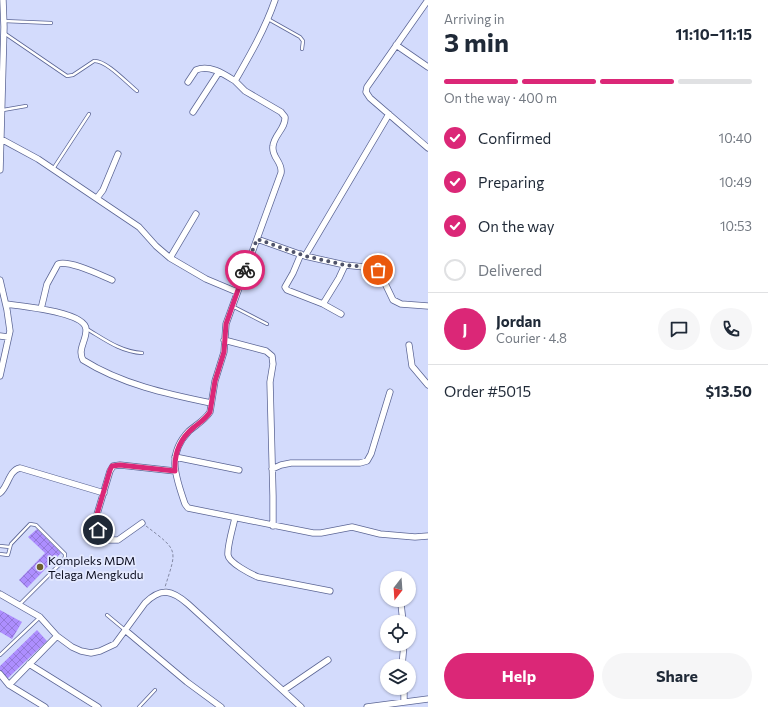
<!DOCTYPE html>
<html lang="en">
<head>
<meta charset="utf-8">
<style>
  body { margin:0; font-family:Commissioner,sans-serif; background:#f6f6f7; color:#1f2937; height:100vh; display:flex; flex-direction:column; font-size:15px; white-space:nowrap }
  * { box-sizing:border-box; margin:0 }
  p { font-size:13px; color:#747a83 }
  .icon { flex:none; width:22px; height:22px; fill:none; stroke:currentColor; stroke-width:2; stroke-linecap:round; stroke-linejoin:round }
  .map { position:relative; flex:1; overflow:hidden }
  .side { display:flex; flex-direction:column; background:#fff; width:340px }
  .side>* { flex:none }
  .needle { width:26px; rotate:197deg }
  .buttons { position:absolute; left:380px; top:571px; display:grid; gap:8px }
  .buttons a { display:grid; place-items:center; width:36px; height:36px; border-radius:50%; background:#fff; box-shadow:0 1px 3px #0004; font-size:20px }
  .pin { position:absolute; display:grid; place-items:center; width:34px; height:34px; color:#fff; margin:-17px; border:2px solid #fff; border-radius:50%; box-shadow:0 1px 4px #0007 }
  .courier { position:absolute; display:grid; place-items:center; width:40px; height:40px; margin:-20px; border:3px solid #db2777; border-radius:50%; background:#fff; color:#222; box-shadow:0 1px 5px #0007 }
  .summary em { font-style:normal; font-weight:700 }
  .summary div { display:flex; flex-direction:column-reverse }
  .summary { display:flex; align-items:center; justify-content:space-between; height:68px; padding:0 16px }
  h1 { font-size:26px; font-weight:700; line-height:30px }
  .bar { display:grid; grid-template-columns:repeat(4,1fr); gap:6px 4px; align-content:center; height:48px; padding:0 16px }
  .bar i { height:5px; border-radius:3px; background:#e0e1e3 }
  .bar .on { background:#db2777 }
  .bar p { grid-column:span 4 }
  .line { display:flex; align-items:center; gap:10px; padding:0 16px; border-top:1px solid #e0e1e3 }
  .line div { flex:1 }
  .round { display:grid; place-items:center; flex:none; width:42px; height:42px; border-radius:21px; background:#f6f6f7 }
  ol { padding:0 16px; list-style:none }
  li { display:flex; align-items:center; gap:12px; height:44px }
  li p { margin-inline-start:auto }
  li .icon { padding:4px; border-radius:50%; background:#db2777; color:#fff; stroke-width:4 }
  li:last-child { color:#747a83 }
  li i { width:22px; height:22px; border:2px solid #e0e1e3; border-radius:50% }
  .action { display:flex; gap:8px; margin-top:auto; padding:8px 16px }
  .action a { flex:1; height:46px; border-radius:24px; background:#db2777; color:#fff; font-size:16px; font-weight:700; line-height:46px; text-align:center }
  .action a+a { background:#f6f6f7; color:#1f2937 }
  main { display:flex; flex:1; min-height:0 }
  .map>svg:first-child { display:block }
  .building { fill:url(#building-cross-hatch) }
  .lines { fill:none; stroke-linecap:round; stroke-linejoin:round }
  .service-casing { stroke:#5c6695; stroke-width:4 }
  .minor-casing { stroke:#5c6695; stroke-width:7 }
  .path { stroke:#8389a4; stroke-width:1; stroke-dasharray:3 2; stroke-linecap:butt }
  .service { stroke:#fff; stroke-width:2.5 }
  .minor { stroke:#fff; stroke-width:5.5 }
  .done { stroke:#4f536a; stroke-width:4; stroke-dasharray:0 7.2 }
  .route { stroke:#db2777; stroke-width:5 }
  .poi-dot { fill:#6d5f2d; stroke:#e4e9ff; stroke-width:1.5 }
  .labels { text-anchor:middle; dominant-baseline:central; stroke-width:3.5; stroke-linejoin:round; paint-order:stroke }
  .poi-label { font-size:12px; fill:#080a1c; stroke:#e4e9ff; text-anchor:start }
</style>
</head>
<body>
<main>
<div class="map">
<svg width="428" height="707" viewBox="0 0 428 707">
  <defs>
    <pattern id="building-cross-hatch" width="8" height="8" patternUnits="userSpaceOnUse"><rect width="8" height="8" fill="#ad8efe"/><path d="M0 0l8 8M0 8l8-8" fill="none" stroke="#9379d9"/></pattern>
  </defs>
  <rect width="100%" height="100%" fill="#d3dbfc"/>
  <path class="building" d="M 37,529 L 61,553 L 27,588 L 19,580 L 45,553 L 28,537 Z
    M 0,610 L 22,622 L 12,639 L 0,632 Z
    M 37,630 L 47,641 L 7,679 L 0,672 L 0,666 Z"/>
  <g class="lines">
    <defs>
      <path id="service" d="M 268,19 L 300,37 L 303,41 L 302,49
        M 4,21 L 51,23
        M 4,33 L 67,76 L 73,75 L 94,61 C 106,60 127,83 137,91
        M 3,110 L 26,106
        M 53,169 L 89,114
        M 232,306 L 267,324
        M 87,329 C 104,339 121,352 142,353
        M 0,546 L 10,547
        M 0,554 L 8,555 L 11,544 L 30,524 L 36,525 L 65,554 L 65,556 L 64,560 L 20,604
        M 107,615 L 125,630
        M 0,655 L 39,618
        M 139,707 L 155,690"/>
      <path id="minor" d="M 275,0 C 265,29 250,55 235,81 L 245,91 L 281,112 L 285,117 C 286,128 274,135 273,146 C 271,157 283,162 281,173 L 226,324 L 224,352 L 215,381 L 210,412 C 205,420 196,425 189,431 C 166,455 176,477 185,504 L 188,508 L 313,533 L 321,533 L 352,527 L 380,534 L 415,537 L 428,536
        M 428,0 L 367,87 L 366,92 L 370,98 L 428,148
        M 396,45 L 428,67
        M 188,82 L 196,70 C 209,64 224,74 235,81
        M 193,112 L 219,72
        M 1,139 L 38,159 L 139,227 L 156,246 L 170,258 L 206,279 L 237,292
        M 0,170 L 4,27 L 3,0
        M 97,198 L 103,190 L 118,154
        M 257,239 L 305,256 L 345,265 L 374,268 L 381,275 L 393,300 L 401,304 L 428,306
        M 301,254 L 293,273 L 285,287 L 287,290 L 323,304 L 341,314
        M 305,256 L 389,114
        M 170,258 L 196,214
        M 0,280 L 7,310 L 10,331 L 0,376
        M 6,304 C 21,306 85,312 86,329 C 87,340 77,349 83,360 C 121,384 167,394 211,403
        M 323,304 L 339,278 L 345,265
        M 41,309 L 47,284 L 58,264 C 70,260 100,275 112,280
        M 0,336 L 8,337
        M 224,340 L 266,351 L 272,356 L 273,364 L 270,382 L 273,496 L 273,526
        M 409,345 L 412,366 L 428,385
        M 175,457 L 239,470
        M 272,469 L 281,465 L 291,463 L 360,463 L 367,461 L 371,454 L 390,392
        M 0,493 C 8,487 9,470 20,468 L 104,493
        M 235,518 C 233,527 227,547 228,555 C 229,563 251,574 258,577 L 330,591
        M 142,523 L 118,540 L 109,540 L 98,530 L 95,525 L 95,521 L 110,471 L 113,466 L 120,465 L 175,471
        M 0,594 L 40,617 L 57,636 L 72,647 L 81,651 L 91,653 L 100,651 L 115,644 L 145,603 C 161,587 172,590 188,604 L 301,707
        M 401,604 L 403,622
        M 125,630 L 187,682 L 221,707
        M 29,664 L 98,707
        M 402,666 L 404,644
        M 0,674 L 9,685 L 45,707
        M 9,685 L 57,636
        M 284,690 L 328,660
        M 404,702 L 404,688
        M 367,707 L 428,699"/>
    </defs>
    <use href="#service" class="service-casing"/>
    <use href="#minor" class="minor-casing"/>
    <path class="path" d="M 146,526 C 179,551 177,549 165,587"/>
    <use href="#service" class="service"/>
    <use href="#minor" class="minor"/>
  </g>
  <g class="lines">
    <path class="done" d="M 245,270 L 257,239 L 305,256 L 345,265 L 367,267 L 378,270"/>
    <path class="route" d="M 98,530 L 95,521 L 110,470 L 112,466 L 120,465 L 175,471 C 174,454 180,439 193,428 C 199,423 206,419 210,412 L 215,381 L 224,352 L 226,324 L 245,270"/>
  </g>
  <circle class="poi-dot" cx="40" cy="567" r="4"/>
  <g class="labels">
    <g class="poi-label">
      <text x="48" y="560">Kompleks MDM<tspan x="48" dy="14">Telaga Mengkudu</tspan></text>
    </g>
  </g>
</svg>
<div class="buttons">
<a><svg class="needle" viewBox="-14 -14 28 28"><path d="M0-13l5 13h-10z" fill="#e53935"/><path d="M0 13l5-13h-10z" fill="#747a83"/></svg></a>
<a><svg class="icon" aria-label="locate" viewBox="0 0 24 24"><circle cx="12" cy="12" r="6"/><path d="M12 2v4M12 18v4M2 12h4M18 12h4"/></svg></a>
<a><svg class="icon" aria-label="layers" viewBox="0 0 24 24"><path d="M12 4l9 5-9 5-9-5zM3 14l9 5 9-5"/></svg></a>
</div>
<div class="pin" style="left:378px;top:270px;background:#ea580c"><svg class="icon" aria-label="bag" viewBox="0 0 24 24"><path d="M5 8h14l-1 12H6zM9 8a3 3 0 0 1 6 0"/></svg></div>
<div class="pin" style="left:98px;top:530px;background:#1f2937"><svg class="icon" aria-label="home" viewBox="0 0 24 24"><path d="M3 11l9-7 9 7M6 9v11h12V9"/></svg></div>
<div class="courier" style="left:245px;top:270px"><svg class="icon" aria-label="bike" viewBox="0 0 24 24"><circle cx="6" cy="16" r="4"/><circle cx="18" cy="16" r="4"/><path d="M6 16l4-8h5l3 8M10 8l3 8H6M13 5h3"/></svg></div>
</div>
<section class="side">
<div class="summary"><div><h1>3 min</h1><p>Arriving in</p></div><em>11:10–11:15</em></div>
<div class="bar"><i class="on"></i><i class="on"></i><i class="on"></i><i></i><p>On the way · 400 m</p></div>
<ol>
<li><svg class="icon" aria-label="check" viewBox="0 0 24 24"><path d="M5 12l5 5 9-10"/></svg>Confirmed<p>10:40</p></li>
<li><svg class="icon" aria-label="check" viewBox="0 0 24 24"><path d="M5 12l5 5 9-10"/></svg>Preparing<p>10:49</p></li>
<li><svg class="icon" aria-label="check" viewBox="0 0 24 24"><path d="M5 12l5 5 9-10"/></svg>On the way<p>10:53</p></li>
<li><i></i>Delivered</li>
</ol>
<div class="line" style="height:72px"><b class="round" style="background:#db2777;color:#fff">J</b><div><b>Jordan</b><p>Courier · 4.8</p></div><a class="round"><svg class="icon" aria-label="chat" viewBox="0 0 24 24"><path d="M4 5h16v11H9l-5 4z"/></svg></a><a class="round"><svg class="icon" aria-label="phone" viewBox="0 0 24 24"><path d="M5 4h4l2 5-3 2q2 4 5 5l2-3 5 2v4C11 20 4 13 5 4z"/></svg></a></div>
<div class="line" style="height:52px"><div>Order #5015</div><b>$13.50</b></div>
<div class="action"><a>Help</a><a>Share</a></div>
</section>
</main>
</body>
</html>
